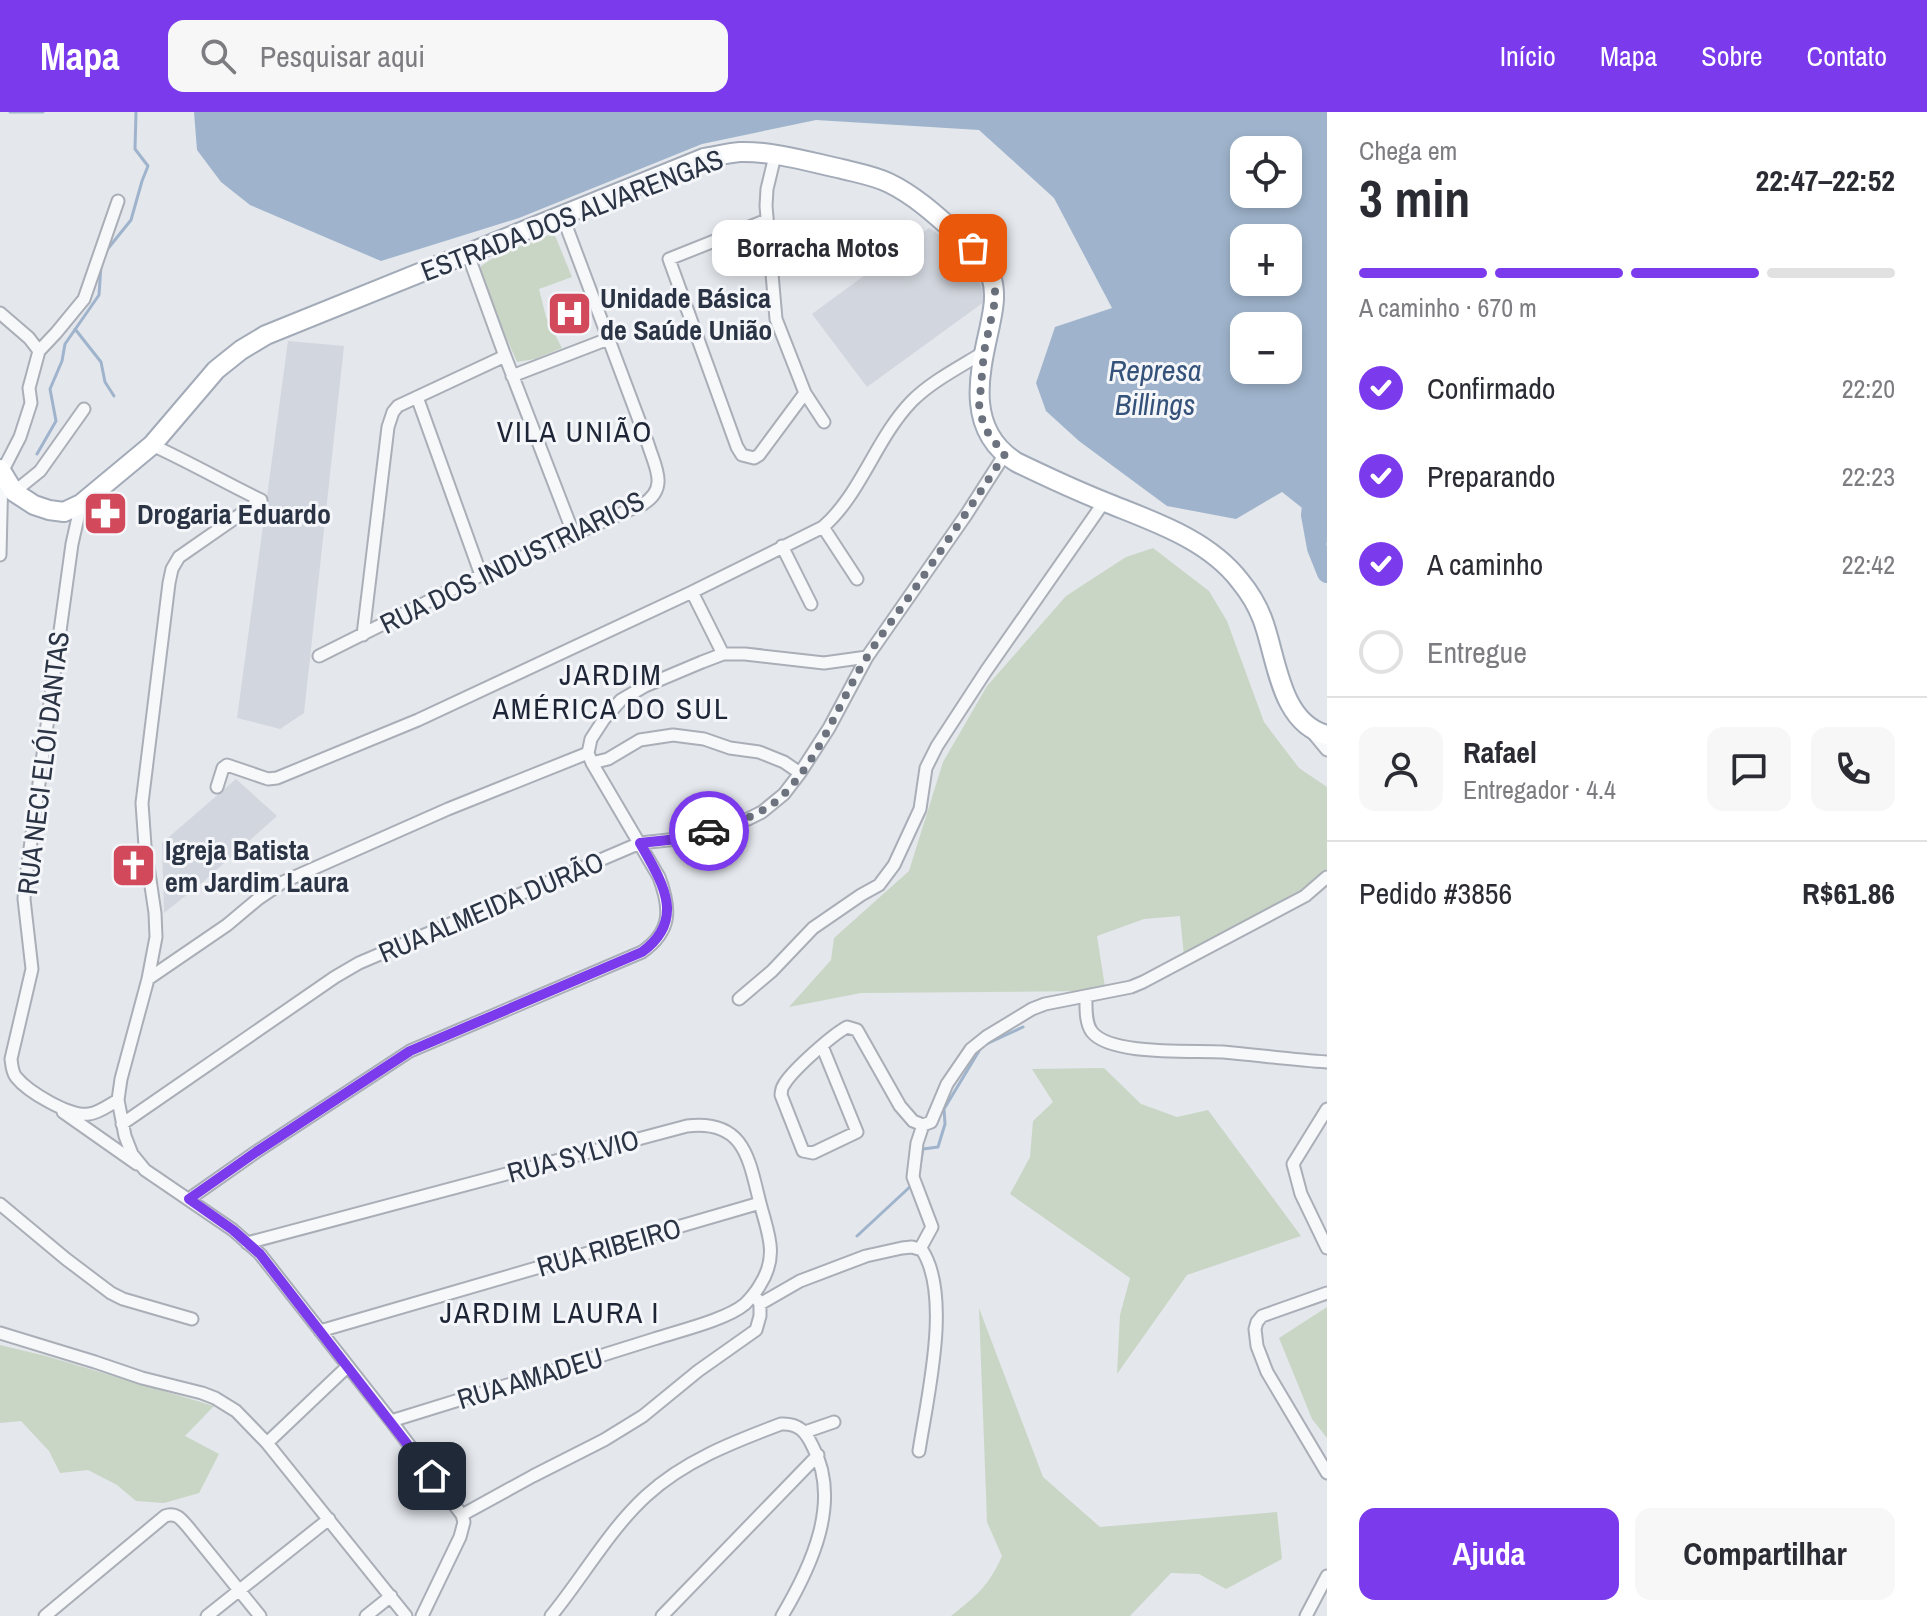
<!DOCTYPE html>
<html lang="pt">
<head>
<meta charset="utf-8">
<style>
  body { margin:0; font-family:"Archivo Narrow",sans-serif; background:#f7f7f7; color:#2b2b33; height:100vh; display:flex; flex-direction:column; font-size:30px; white-space:nowrap }
  * { box-sizing:border-box; margin:0 }
  p { font-size:26px; color:#7c7c81 }
  .icon { flex:none; width:44px; height:44px; fill:none; stroke:currentColor; stroke-width:2; stroke-linecap:round; stroke-linejoin:round }
  .map { position:relative; flex:1; overflow:hidden }
  .sheet { display:flex; flex-direction:column; background:#fff; width:600px }
  .sheet>* { flex:none }
  .buttons { position:absolute; left:1230px; top:24px; display:grid; gap:16px }
  .buttons a { display:grid; place-items:center; width:72px; height:72px; border-radius:16px; background:#fff; box-shadow:0 4px 12px #0003; font-size:40px }
  .pin { position:absolute; display:grid; place-items:center; width:68px; height:68px; color:#fff; margin:-34px; border-radius:16px; box-shadow:0 4px 12px #0006 }
  .courier { position:absolute; display:grid; place-items:center; width:80px; height:80px; margin:-40px; border:6px solid #7c3aed; border-radius:50%; background:#fff; color:#222; box-shadow:0 2px 10px #0007 }
  .bubble { position:absolute; height:56px; border-radius:16px; background:#fff; box-shadow:0 4px 12px #0003; font-size:26px; font-weight:700; line-height:56px; text-align:center }
  .headline em { font-style:normal; font-weight:700 }
  .headline div { display:flex; flex-direction:column-reverse }
  .headline { display:flex; align-items:center; justify-content:space-between; height:136px; padding:0 32px }
  h1 { font-size:52px; font-weight:700; line-height:60px }
  .bar { display:grid; grid-template-columns:repeat(4,1fr); gap:12px 8px; align-content:center; height:96px; padding:0 32px }
  .bar i { height:10px; border-radius:6px; background:#e1e1e2 }
  .bar .on { background:#7c3aed }
  .bar p { grid-column:span 4 }
  .line { display:flex; align-items:center; gap:20px; padding:0 32px; border-top:2px solid #e1e1e2 }
  .line div { flex:1 }
  .round { display:grid; place-items:center; flex:none; width:84px; height:84px; border-radius:16px; background:#f7f7f7 }
  ol { padding:0 32px; list-style:none }
  li { display:flex; align-items:center; gap:24px; height:88px }
  li p { margin-inline-start:auto }
  li .icon { padding:8px; border-radius:50%; background:#7c3aed; color:#fff; stroke-width:4 }
  li:last-child { color:#7c7c81 }
  li i { width:44px; height:44px; border:4px solid #e1e1e2; border-radius:50% }
  .cta { display:flex; gap:16px; margin-top:auto; padding:16px 32px }
  .cta a { flex:1; height:92px; border-radius:16px; background:#7c3aed; color:#fff; font-size:32px; font-weight:700; line-height:92px; text-align:center }
  .cta a+a { background:#f7f7f7; color:#2b2b33 }
  header { display:flex; align-items:center; gap:48px; box-sizing:border-box; height:112px; padding:0 40px; background:#7c3aed; color:#fff }
  header strong { font-size:38px }
  nav { display:flex; gap:44px; margin-inline-start:auto; font-size:28px }
  .search { width:560px; height:72px; background:#f7f7f7; display:flex; align-items:center; gap:20px; box-sizing:border-box; padding:0 28px; border-radius:16px; color:#7c7c81; font-size:30px }
  main { display:flex; flex:1; min-height:0 }
  .map>svg:first-child { display:block }
  .built { fill:#d2d6de }
  .green { fill:#c9d6c5 }
  .water { fill:#9fb4cc; fill-rule:evenodd }
  .lines { fill:none; stroke-linecap:round; stroke-linejoin:round }
  .stream { stroke:#9fb4cc; stroke-width:3 }
  .river { stroke:#9fb4cc; stroke-width:20 }
  .minor-casing { stroke:#a9aeb7; stroke-width:15 }
  .primary-casing { stroke:#a3abb8; stroke-width:22 }
  .minor { stroke:#f7f8fa; stroke-width:11 }
  .primary { stroke:#fff; stroke-width:18 }
  .done { stroke:#6c737f; stroke-width:8; stroke-dasharray:0 14.4 }
  .route { stroke:#7c3aed; stroke-width:10 }
  .labels { text-anchor:middle; dominant-baseline:central; stroke-width:6; stroke-linejoin:round; paint-order:stroke }
  .street-label { font-size:28px; fill:#2b3445; stroke:#f4f6f9 }
  .poi-label { font-size:28px; font-weight:bold; fill:#2b3445; stroke:#f4f6f9; text-anchor:start }
  .water-label { font-size:30px; font-style:italic; fill:#34527a; stroke:#f4f6f9 }
  .neighbourhood-label { font-size:30px; letter-spacing:2px; fill:#1d2536; stroke:#f4f6f9 }
</style>
</head>
<body>
<header>
<strong>Mapa</strong>
<div class="search"><svg class="icon" aria-label="search" viewBox="0 0 24 24"><circle cx="10" cy="10" r="6"/><path d="M15 15l6 6"/></svg>Pesquisar aqui</div>
<nav><a>Início</a><a>Mapa</a><a>Sobre</a><a>Contato</a></nav>
</header>
<main>
<div class="map">
<svg width="1327" height="1504" viewBox="0 0 1327 1504">
  <rect width="100%" height="100%" fill="#e4e7ec"/>
  <path class="built" d="M 929,116 L 947,128 L 958,143 L 971,153 L 981,174 L 984,190 L 867,275 L 812,202 Z
    M 288,229 L 344,234 L 304,601 L 280,617 L 237,606 Z
    M 236,667 L 277,704 L 204,769 L 164,801 L 162,731 Z"/>
  <path class="green" d="M 554,121 L 572,165 L 539,177 L 546,205 L 562,236 L 535,247 L 517,250 L 480,165 L 481,154 L 498,143 Z
    M 1153,436 L 1209,479 L 1227,509 L 1264,610 L 1299,656 L 1327,675 L 1327,757 C 1299,789 1258,803 1221,821 C 1208,827 1196,836 1184,844 L 1180,804 L 1144,807 L 1097,824 L 1105,875 L 1090,879 L 861,881 L 789,895 L 831,848 L 834,826 L 909,759 L 943,650 L 987,574 L 1066,484 L 1126,445 Z
    M 1104,956 L 1141,992 L 1177,1005 L 1208,998 L 1301,1124 L 1187,1163 L 1117,1262 L 1120,1203 L 1130,1166 L 1010,1082 L 1030,1045 L 1033,1009 L 1053,990 L 1032,957 Z
    M 1327,1195 L 1327,1326 L 1312,1307 L 1279,1226 Z
    M 979,1196 L 1043,1365 L 1100,1415 L 1277,1400 L 1282,1447 L 1226,1477 L 1199,1462 L 1171,1461 L 1130,1504 L 951,1504 C 975,1485 989,1474 1002,1444 L 987,1410 Z
    M 0,1233 L 46,1244 L 214,1294 L 185,1324 L 219,1342 L 199,1381 L 164,1391 L 136,1389 L 117,1373 L 88,1358 L 60,1361 L 49,1339 L 21,1309 L 0,1311 Z"/>
  <path class="water" d="M 194,0 L 1327,0 L 1327,432 L 1311,403 L 1282,380 L 1236,407 L 1167,394 L 1079,329 L 1046,299 L 1036,271 L 1055,215 L 1112,196 L 1054,86 L 979,18 L 816,8 L 702,32 L 519,106 L 381,149 L 250,93 L 221,70 L 197,38 ZM 1244,38 L 1288,38 L 1288,82 L 1244,82 ZM 1244,126 L 1288,126 L 1288,170 L 1244,170 ZM 1244,214 L 1288,214 L 1288,258 L 1244,258 Z"/>
  <g class="lines">
    <path class="stream" d="M 10,0 L 43,0
      M 106,139 L 131,108 L 142,69 L 148,54 L 135,37 L 136,0
      M 75,217 L 101,250 L 105,270 L 114,284
      M 37,342 L 56,309 L 50,277 L 62,249 L 65,232 L 99,183 L 101,153
      M 919,1059 L 923,1037 L 938,1035 L 945,1012 L 944,997 L 982,934 L 1023,915
      M 857,1124 L 913,1072"/>
    <path class="river" d="M 1314,375 L 1311,403 L 1317,436 L 1327,461"/>
    <defs>
      <path id="minor" d="M 775,44 L 767,77 L 766,94 L 776,207 L 805,281 L 824,310
        M 767,108 L 669,147 L 737,335 L 742,343 L 754,346 L 759,343 L 805,281
        M 467,140 L 505,244 L 574,423
        M 0,201 L 29,226 L 39,239 L 29,276 L 31,291 L 20,325 L 2,360 L 0,443
        M 39,239 L 56,221 L 84,187 L 118,89
        M 512,264 L 608,227
        M 417,285 L 481,463
        M 152,333 C 189,350 224,370 261,388 L 179,445 L 172,457 L 169,471 L 142,691 L 145,734 L 155,801 L 156,825 L 148,867 L 121,967 L 118,988 L 125,1024 L 132,1042 L 145,1058 L 233,1118 L 260,1142 L 391,1309 L 462,1403 L 464,1410 L 460,1425 L 422,1504
        M 14,380 L 40,359 L 84,297
        M 81,392 L 72,432 L 25,773 L 24,787 L 32,857 L 11,947 C 12,954 12,960 16,965 C 28,980 70,1005 89,1002 C 99,1001 109,993 118,988
        M 823,415 L 857,467
        M 782,434 L 811,492
        M 692,480 L 723,542
        M 363,523 L 388,315 L 393,300 L 398,294 L 505,244
        M 319,544 L 481,463 L 643,392 C 669,376 655,355 648,332 L 562,103
        M 1312,620 L 1327,638
        M 592,651 L 608,647 L 640,628 L 673,623 L 704,627 L 730,636 L 759,640 L 784,650 L 800,661
        M 217,675 L 223,656 L 227,653 L 268,667 L 277,666 L 418,608 L 692,480 L 823,415 C 861,382 876,326 912,289 C 932,269 960,255 984,240
        M 148,867 L 227,813 L 258,787 L 283,770 L 448,697 L 588,641
        M 1086,884 C 1086,895 1085,911 1092,920 C 1111,944 1194,938 1223,940 C 1258,943 1292,948 1327,950
        M 739,887 L 772,859 L 813,816 L 861,783 L 879,773 L 894,753 L 920,697 L 926,656 L 937,634 L 986,559 L 1104,390
        M 822,934 L 857,1020 L 813,1041 L 803,1039 L 781,983 C 782,976 781,977 785,971 C 794,957 832,923 847,915 L 857,918 L 900,994 L 913,1009 L 923,1013
        M 1327,997 L 1293,1052 L 1301,1082 L 1327,1136
        M 63,1000 L 137,1052
        M 122,1012 L 335,865 L 359,851 L 640,731 L 687,726 L 748,707 L 762,700 L 784,682 L 800,661 L 829,616 L 867,545 L 966,403 L 1005,342
        M 923,1013 L 931,1010 L 947,972 L 971,937 L 986,925 L 1032,897 L 1045,892 L 1131,875 L 1143,870 L 1305,784 L 1327,765
        M 189,1087 L 256,1040 L 410,939 L 642,840 C 672,819 671,797 659,765 L 592,651 L 588,641 L 591,627 L 604,607 L 621,588 L 645,574 L 702,550 L 723,542 L 745,542 L 824,551 L 867,545
        M 0,1092 L 66,1147 L 111,1181 L 123,1187 L 192,1207
        M 247,1131 L 687,1014 C 745,1007 749,1048 760,1091 C 768,1122 779,1143 760,1173 C 756,1180 751,1186 745,1192 C 726,1208 678,1219 654,1227 C 566,1255 479,1282 391,1309
        M 920,1137 L 932,1115 L 913,1065 L 917,1031 L 923,1013
        M 1327,1181 L 1262,1204 L 1257,1210 L 1255,1217 L 1257,1234 L 1267,1260 L 1327,1361
        M 760,1192 L 800,1169 L 866,1144 L 902,1136 L 912,1135 L 922,1138 C 952,1184 927,1286 919,1339
        M 320,1219 L 760,1091
        M 0,1221 L 95,1250 L 142,1266 L 202,1281 L 215,1286 L 236,1299 L 267,1331 L 406,1504
        M 805,1320 L 834,1310
        M 267,1331 L 347,1255
        M 462,1403 L 533,1364 L 604,1328 L 643,1304 L 698,1259 L 756,1218 L 760,1204 L 760,1192 L 754,1182
        M 45,1504 L 165,1404 C 176,1400 181,1407 188,1415 L 260,1504
        M 207,1504 L 329,1407
        M 366,1504 L 391,1484
        M 551,1504 C 583,1465 609,1418 646,1384 C 684,1349 733,1330 781,1312 C 799,1311 806,1320 813,1335 C 842,1390 811,1455 782,1504
        M 662,1504 L 818,1343
        M 1306,1504 L 1327,1464"/>
      <path id="primary" d="M 0,357 L 14,380 L 34,393 L 49,398 L 64,400 L 81,392 L 152,333 L 216,258 L 241,238 L 266,223 L 704,46 C 716,44 728,41 740,40 C 773,39 810,50 842,57 C 858,61 875,64 889,71 C 914,83 936,103 957,122 C 970,134 986,146 991,164 C 997,182 993,199 989,218 C 978,266 967,319 1016,350 C 1045,364 1075,378 1105,390 C 1152,409 1208,427 1240,469 C 1249,480 1257,493 1262,506 C 1277,544 1279,611 1327,623"/>
    </defs>
    <use href="#minor" class="minor-casing"/>
    <use href="#primary" class="primary-casing"/>
    <use href="#minor" class="minor"/>
    <use href="#primary" class="primary"/>
  </g>
  <g class="lines">
    <path class="done" d="M 709,719 C 737,710 764,703 785,681 C 822,642 839,590 867,545 C 882,521 900,498 916,475 C 946,431 976,387 1005,342 L 990,325 L 983,310 L 979,296 L 984,240 L 995,189 L 995,177 L 991,162 L 985,149 L 973,136"/>
    <path class="route" d="M 432,1364 L 260,1142 L 233,1118 L 189,1087 L 256,1040 L 410,939 L 642,840 C 687,807 662,770 640,731 L 687,726 L 709,719"/>
  </g>
  <defs>
    <symbol id="hospital-square" viewBox="-11 -11 22 22"><rect x="-9" y="-9" width="18" height="18" rx="4" fill="#d1495b" stroke="#f4f6f9"/><path d="M-5-5h3v3.5h4V-5h3V5h-3V1.5h-4V5h-3Z" fill="#fff"/></symbol>
    <symbol id="pharmacy-square" viewBox="-11 -11 22 22"><rect x="-9" y="-9" width="18" height="18" rx="4" fill="#d1495b" stroke="#f4f6f9"/><path d="M-2-6h4v4h4v4h-4v4h-4v-4h-4v-4h4Z" fill="#fff"/></symbol>
    <symbol id="church-square" viewBox="-11 -11 22 22"><rect x="-9" y="-9" width="18" height="18" rx="4" fill="#d1495b" stroke="#f4f6f9"/><path d="M-1.2-6h2.4v3.5h3.3v2.4h-3.3V6h-2.4V-.1h-3.3v-2.4h3.3Z" fill="#fff"/></symbol>
  </defs>
  <g fill-rule="evenodd">
    <use href="#hospital-square" x="544" y="176" width="51" height="51"/>
    <use href="#pharmacy-square" x="80" y="376" width="51" height="51"/>
    <use href="#church-square" x="108" y="728" width="51" height="51"/>
  </g>
  <g class="labels">
    <g class="street-label">
      <text transform="translate(572 103) rotate(-21)">ESTRADA DOS ALVARENGAS</text>
      <text transform="translate(512 450) rotate(-26)">RUA DOS INDUSTRIARIOS</text>
      <text transform="translate(43 651) rotate(-83)">RUA NECI ELÓI DANTAS</text>
      <text transform="translate(491 795) rotate(-23)">RUA ALMEIDA DURÃO</text>
      <text transform="translate(573 1044) rotate(-15)">RUA SYLVIO</text>
      <text transform="translate(609 1135) rotate(-16)">RUA RIBEIRO</text>
      <text transform="translate(530 1266) rotate(-17)">RUA AMADEU</text>
    </g>
    <g class="poi-label">
      <text x="600" y="186">Unidade Básica<tspan x="600" dy="32">de Saúde União</tspan></text>
      <text x="137" y="402">Drogaria Eduardo</text>
      <text x="165" y="738">Igreja Batista<tspan x="165" dy="32">em Jardim Laura</tspan></text>
    </g>
    <g class="water-label">
      <text x="1155" y="258">Represa<tspan x="1155" dy="34">Billings</tspan></text>
    </g>
    <g class="neighbourhood-label">
      <text x="575" y="319">VILA UNIÃO</text>
      <text x="611" y="562">JARDIM<tspan x="611" dy="34">AMÉRICA DO SUL</tspan></text>
      <text x="550" y="1200">JARDIM LAURA I</text>
    </g>
  </g>
</svg>
<div class="buttons">
<a><svg class="icon" aria-label="locate" viewBox="0 0 24 24"><circle cx="12" cy="12" r="6"/><path d="M12 2v4M12 18v4M2 12h4M18 12h4"/></svg></a>
<a>+</a>
<a>−</a>
</div>
<div class="pin" style="left:973px;top:136px;background:#ea580c"><svg class="icon" aria-label="bag" viewBox="0 0 24 24"><path d="M5 8h14l-1 12H6zM9 8a3 3 0 0 1 6 0"/></svg></div>
<div class="pin" style="left:432px;top:1364px;background:#1f2937"><svg class="icon" aria-label="home" viewBox="0 0 24 24"><path d="M3 11l9-7 9 7M6 9v11h12V9"/></svg></div>
<div class="courier" style="left:709px;top:719px"><svg class="icon" aria-label="car" viewBox="0 0 24 24"><path d="M5 17H2v-5l4-1 3-4h7l3 4 3 1v5h-3M9 17h6M6 11h13"/><circle cx="7" cy="17" r="2"/><circle cx="17" cy="17" r="2"/></svg></div>
<div class="bubble" style="left:712px;top:108px;width:212px">Borracha Motos</div>
</div>
<section class="sheet">
<div class="headline"><div><h1>3 min</h1><p>Chega em</p></div><em>22:47–22:52</em></div>
<div class="bar"><i class="on"></i><i class="on"></i><i class="on"></i><i></i><p>A caminho · 670 m</p></div>
<ol>
<li><svg class="icon" aria-label="check" viewBox="0 0 24 24"><path d="M5 12l5 5 9-10"/></svg>Confirmado<p>22:20</p></li>
<li><svg class="icon" aria-label="check" viewBox="0 0 24 24"><path d="M5 12l5 5 9-10"/></svg>Preparando<p>22:23</p></li>
<li><svg class="icon" aria-label="check" viewBox="0 0 24 24"><path d="M5 12l5 5 9-10"/></svg>A caminho<p>22:42</p></li>
<li><i></i>Entregue</li>
</ol>
<div class="line" style="height:144px"><a class="round"><svg class="icon" aria-label="person" viewBox="0 0 24 24"><circle cx="12" cy="8" r="4"/><path d="M4 21q1-7 8-7t8 7"/></svg></a><div><b>Rafael</b><p>Entregador · 4.4</p></div><a class="round"><svg class="icon" aria-label="chat" viewBox="0 0 24 24"><path d="M4 5h16v11H9l-5 4z"/></svg></a><a class="round"><svg class="icon" aria-label="phone" viewBox="0 0 24 24"><path d="M5 4h4l2 5-3 2q2 4 5 5l2-3 5 2v4C11 20 4 13 5 4z"/></svg></a></div>
<div class="line" style="height:104px"><div>Pedido #3856</div><b>R$61.86</b></div>
<div class="cta"><a>Ajuda</a><a>Compartilhar</a></div>
</section>
</main>
</body>
</html>
